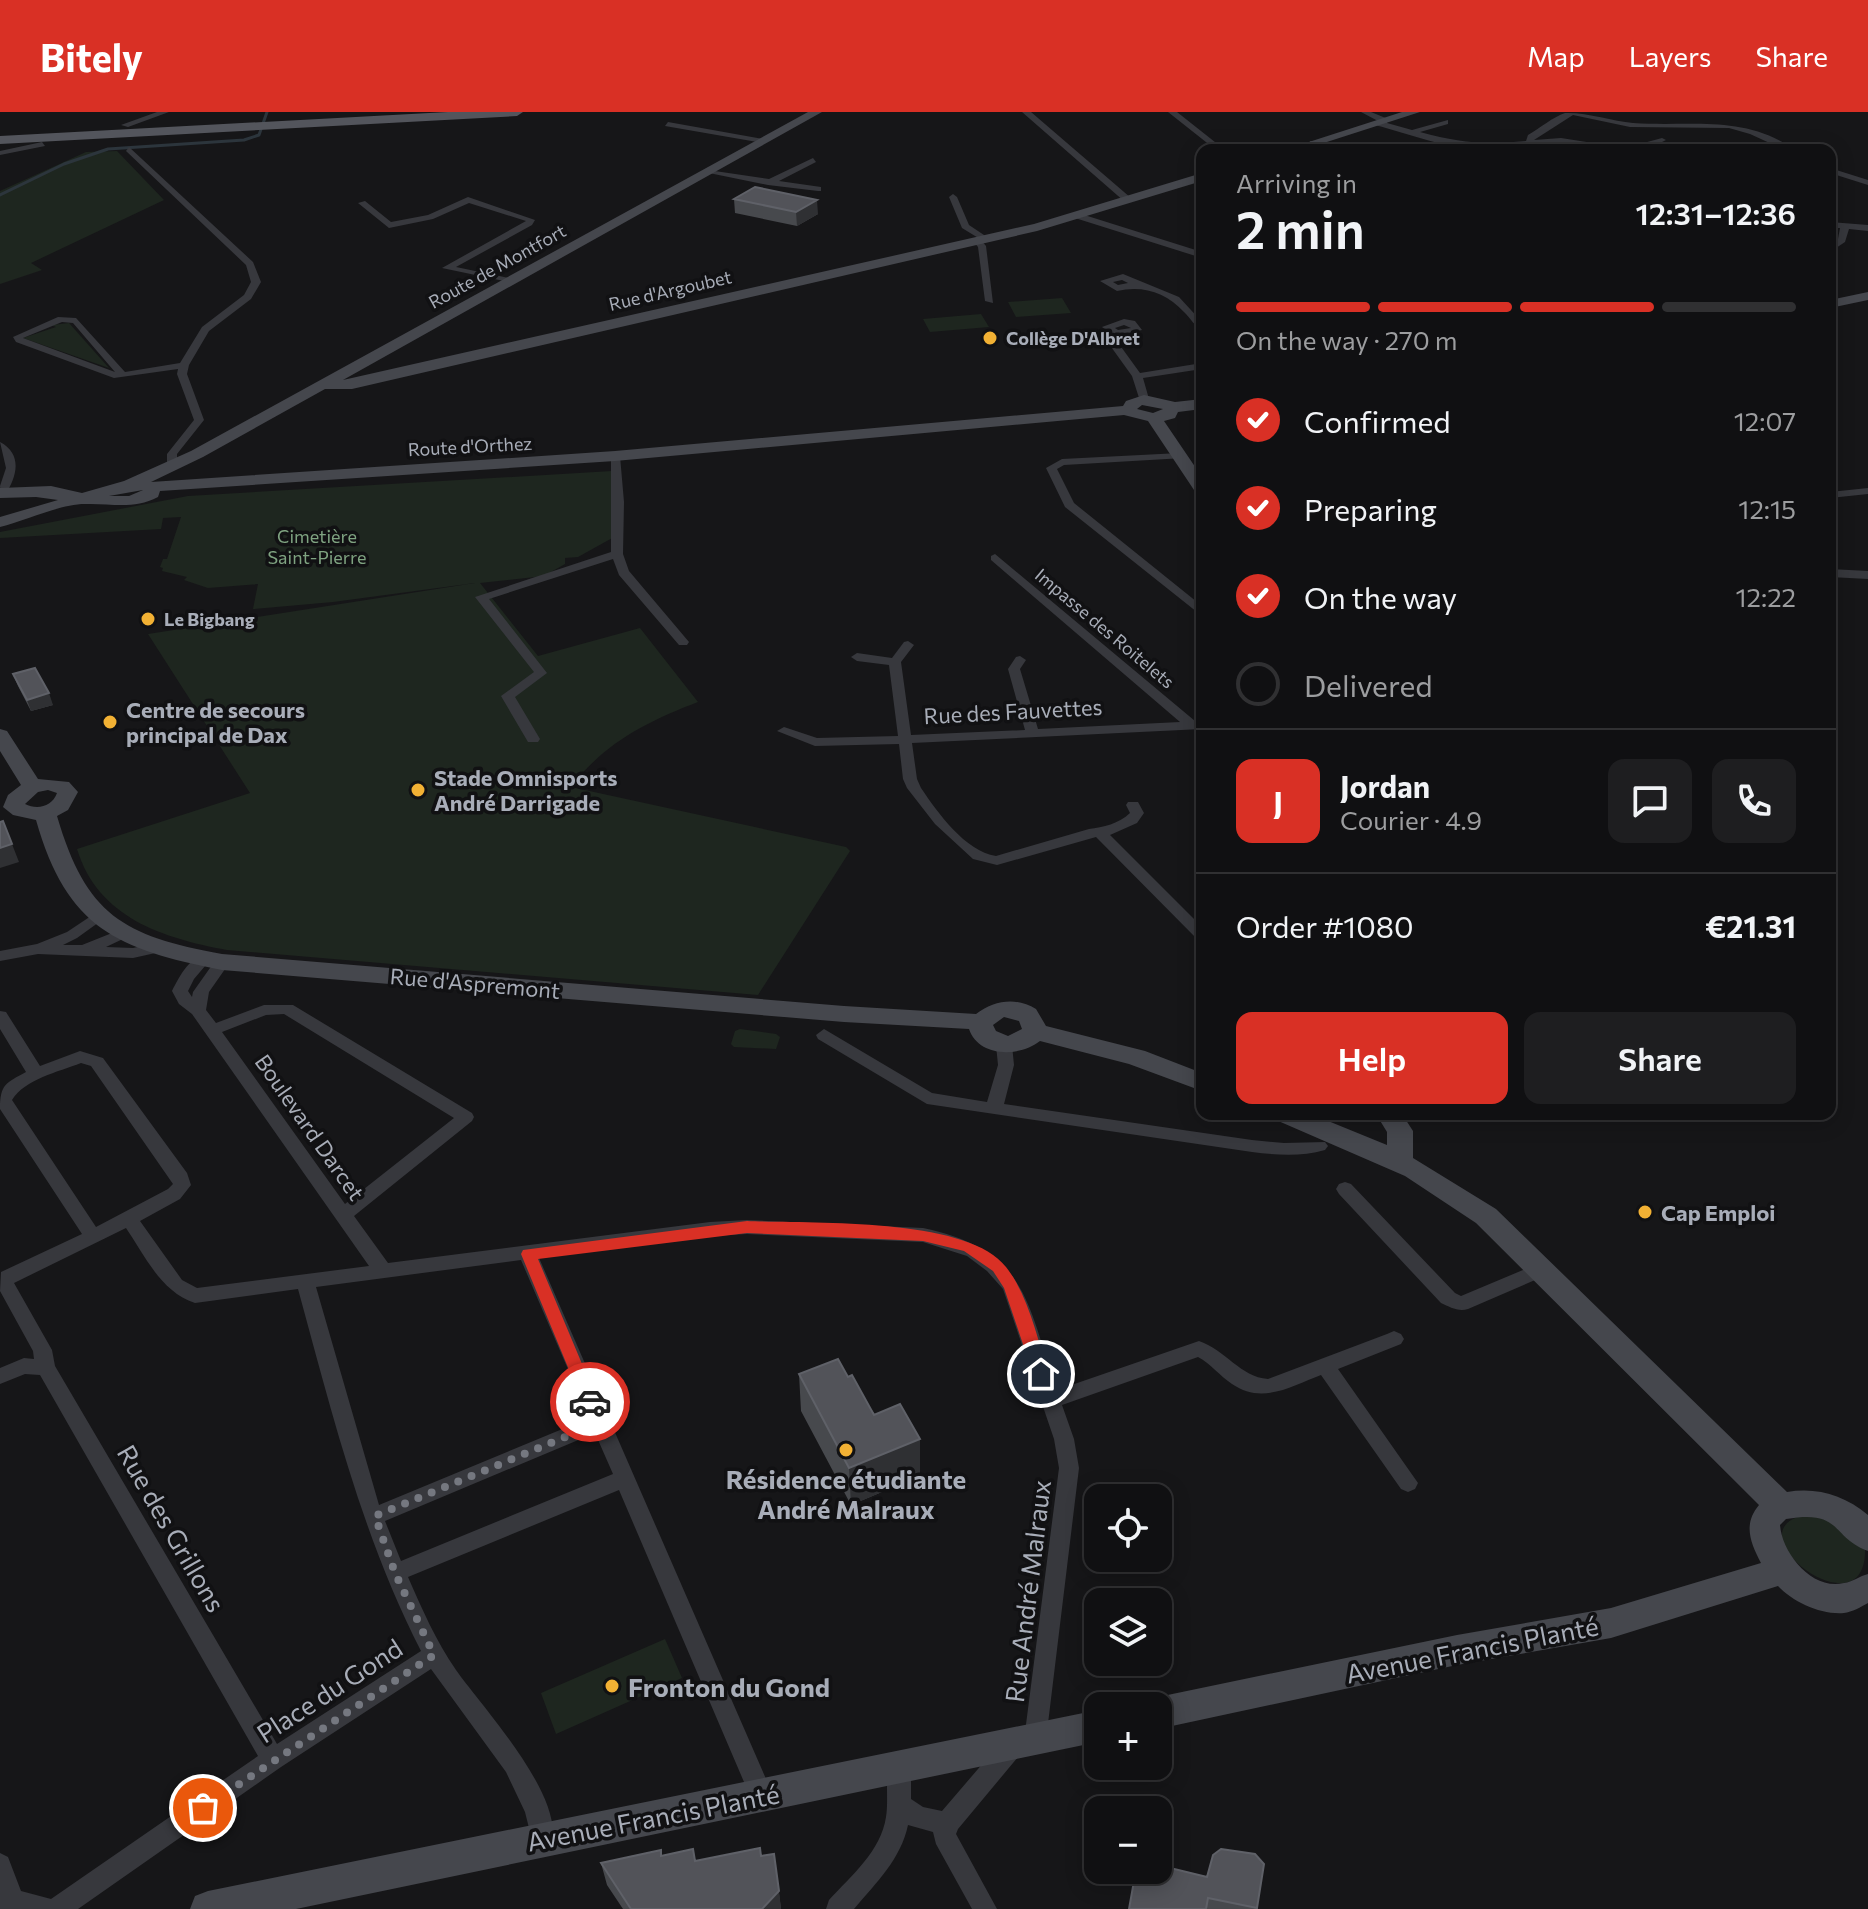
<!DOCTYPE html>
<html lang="en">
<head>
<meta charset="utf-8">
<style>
  body { margin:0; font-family:Commissioner,sans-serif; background:#1e1e20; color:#f1f3f6; height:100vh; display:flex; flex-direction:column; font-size:30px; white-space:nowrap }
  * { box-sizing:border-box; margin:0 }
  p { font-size:26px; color:#9c9d9f }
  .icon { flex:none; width:44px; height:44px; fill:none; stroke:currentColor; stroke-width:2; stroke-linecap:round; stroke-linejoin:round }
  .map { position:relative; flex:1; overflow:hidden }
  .details { position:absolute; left:1196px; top:32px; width:640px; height:976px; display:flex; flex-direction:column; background:#101012; border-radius:16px; box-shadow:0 4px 20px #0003,0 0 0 2px #303032 }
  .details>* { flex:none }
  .controls { position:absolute; left:1084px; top:1372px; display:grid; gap:16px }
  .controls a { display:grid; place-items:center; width:88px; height:88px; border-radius:16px; background:#101012; box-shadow:0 4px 20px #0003,0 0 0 2px #303032; font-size:40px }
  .pin { position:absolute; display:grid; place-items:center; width:68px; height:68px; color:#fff; margin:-34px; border:4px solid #fff; border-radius:50%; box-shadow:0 2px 8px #0007 }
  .courier { position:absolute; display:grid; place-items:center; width:80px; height:80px; margin:-40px; border:6px solid #d93025; border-radius:50%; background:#fff; color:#222; box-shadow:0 2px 10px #0007 }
  .head em { font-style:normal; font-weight:600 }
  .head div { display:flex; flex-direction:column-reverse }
  .head { display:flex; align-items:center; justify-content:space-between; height:136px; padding:0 40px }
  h1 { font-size:52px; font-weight:600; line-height:60px }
  .bar { display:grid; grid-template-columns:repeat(4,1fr); gap:12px 8px; align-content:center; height:96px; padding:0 40px }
  .bar i { height:10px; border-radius:6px; background:#303032 }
  .bar .active { background:#d93025 }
  .bar p { grid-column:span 4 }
  .line { display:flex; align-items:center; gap:20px; padding:0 40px; border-top:2px solid #303032 }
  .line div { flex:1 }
  .round { display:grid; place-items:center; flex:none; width:84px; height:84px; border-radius:16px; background:#1e1e20 }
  ol { padding:0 40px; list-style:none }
  li { display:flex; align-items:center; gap:24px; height:88px }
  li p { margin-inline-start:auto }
  li .icon { padding:8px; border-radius:50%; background:#d93025; color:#fff; stroke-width:4 }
  li:last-child { color:#9c9d9f }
  li i { width:44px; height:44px; border:4px solid #303032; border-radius:50% }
  .primary-button { display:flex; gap:16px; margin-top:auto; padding:16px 40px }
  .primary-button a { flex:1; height:92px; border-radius:16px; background:#d93025; color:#fff; font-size:32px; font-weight:600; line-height:92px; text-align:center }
  .primary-button a+a { background:#1e1e20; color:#f1f3f6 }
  header { display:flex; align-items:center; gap:48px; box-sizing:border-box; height:112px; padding:0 40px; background:#d93025; color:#fff }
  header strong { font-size:38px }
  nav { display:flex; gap:44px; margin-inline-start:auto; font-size:28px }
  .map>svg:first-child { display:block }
  .green { fill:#1e261f }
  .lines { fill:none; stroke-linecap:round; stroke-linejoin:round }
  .stream { stroke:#2c353c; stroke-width:3 }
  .street { fill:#37383d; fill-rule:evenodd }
  .secondary { fill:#45474d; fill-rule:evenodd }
  .primary { fill:#53555c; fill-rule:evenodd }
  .wall { fill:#47494d }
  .shaded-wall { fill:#2f3033 }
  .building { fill:#525359; stroke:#5f6168; stroke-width:2 }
  .route { fill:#d93025 }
  .done { stroke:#757880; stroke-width:8; stroke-dasharray:0 14.4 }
  .poi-dot { fill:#f2b134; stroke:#111113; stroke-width:3 }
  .labels { text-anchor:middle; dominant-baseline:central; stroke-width:7; stroke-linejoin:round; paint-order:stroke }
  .far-street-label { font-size:18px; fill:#a8adb8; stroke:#111113 }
  .far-poi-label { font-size:18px; font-weight:bold; fill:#a8adb8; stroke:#111113; text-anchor:start }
  .far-park-label { font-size:18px; fill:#7fa381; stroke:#111113 }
  .poi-label { font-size:22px; font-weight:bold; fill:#a8adb8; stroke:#111113; text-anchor:start }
  .street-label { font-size:22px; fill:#a8adb8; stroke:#111113 }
  .near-poi-label { font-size:26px; font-weight:bold; fill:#a8adb8; stroke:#111113 }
  .near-street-label { font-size:26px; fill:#a8adb8; stroke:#111113 }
</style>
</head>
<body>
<header>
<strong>Bitely</strong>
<nav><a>Map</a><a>Layers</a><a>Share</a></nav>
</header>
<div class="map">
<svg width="1868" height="1797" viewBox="0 0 1868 1797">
  <rect width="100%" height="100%" fill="#161618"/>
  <path class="green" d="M 117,39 L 164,88 L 31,151 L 42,158 L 0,172 L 0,79 L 86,40 Z
    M 1062,186 L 1071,201 L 1016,205 L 1008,190 Z
    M 981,202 L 989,215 L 930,220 L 923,207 Z
    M 69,211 L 109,256 L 23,226 L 56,215 L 52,213 Z
    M 612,359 L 614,425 L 578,445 L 565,446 L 565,452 L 544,464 L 480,471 L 538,544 L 640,516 L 698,590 C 648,609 604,631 571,675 L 846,735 L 850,739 L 758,883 L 227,838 C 163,826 98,806 77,737 L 250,681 L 148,522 L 475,471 L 333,490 L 253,497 L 258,472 L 208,476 L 184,468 L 187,465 L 162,459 L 163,456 L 160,455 L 163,447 L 167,447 L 181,405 L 163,406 L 161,417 L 0,426 L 0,420 L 188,384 Z
    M 740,917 L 776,922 L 780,925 L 776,937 L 734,935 L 731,932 L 735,919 Z
    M 1818,1401 L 1865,1436 C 1868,1529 1714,1409 1818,1401 Z
    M 665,1527 L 682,1566 L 556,1622 L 541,1581 Z"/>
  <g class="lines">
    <path class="stream" d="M 0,83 L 64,52 L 108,37 L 244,28 L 259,23 L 267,0"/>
    <path class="street" d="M 157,0 L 169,0 L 128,15 L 121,13 Z
      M 1022,0 L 1031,0 L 1131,86 L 1131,90 L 1125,90 Z
      M 1168,0 L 1177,0 L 1225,38 L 1216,38 Z
      M 1361,0 L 1371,0 L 1388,7 L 1387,11 L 1412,18 L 1448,8 L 1448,12 L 1420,20 C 1461,31 1484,33 1526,29 L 1528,23 C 1540,16 1553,5 1565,1 C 1586,0 1612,9 1633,11 C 1691,15 1744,2 1795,38 L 1785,38 L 1750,22 L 1729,16 L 1630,15 L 1573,3 L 1534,28 L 1561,26 L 1625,36 L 1662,26 L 1666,28 C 1633,46 1598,33 1563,31 C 1539,29 1513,37 1489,37 C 1450,38 1412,23 1375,13 L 1378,9 Z
      M 668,10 L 763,27 L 767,29 L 763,31 L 665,14 Z
      M 1310,29 L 1316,29 L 1328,38 L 1319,38 L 1310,33 Z
      M 42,30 L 45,34 L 0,43 L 0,39 Z
      M 129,35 L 253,150 L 261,170 L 251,187 L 209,219 L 189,253 L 187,262 L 204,308 L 177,342 L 177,353 L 172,356 L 167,353 L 167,342 L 194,308 L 177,262 L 178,257 L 114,266 L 16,230 L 13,225 L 58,205 L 76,206 L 125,260 L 180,251 L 202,215 L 244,183 L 251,170 L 246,153 L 126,39 ZM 62,210 L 73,211 L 115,260 L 23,226 Z
      M 813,46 L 816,50 L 779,69 L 821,75 L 821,79 L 818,79 L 768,73 L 704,60 L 708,58 L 769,67 Z
      M 1830,56 L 1868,68 L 1868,73 L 1830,61 Z
      M 953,82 L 957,85 L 969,113 L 990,127 L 986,130 L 980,127 L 986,134 L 993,191 L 985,189 L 978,135 L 973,129 L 980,127 L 962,116 L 949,85 Z
      M 468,85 L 535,108 L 532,113 L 456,155 L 514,167 L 514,171 L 442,156 L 526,109 L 469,91 L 433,107 L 389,116 L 358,91 L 365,89 L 391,110 L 428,103 Z
      M 1078,101 L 1202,140 L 1202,146 L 1075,106 L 1074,104 Z
      M 1830,110 L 1868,113 L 1868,119 L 1849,117 L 1845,130 L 1830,140 L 1830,133 L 1838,127 L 1840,116 L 1830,116 Z
      M 1123,162 L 1179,185 L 1202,210 L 1202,219 C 1195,214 1190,206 1184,200 C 1166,180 1142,173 1117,179 L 1100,169 ZM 1122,168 L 1128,171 L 1118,173 L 1113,170 Z
      M 1124,207 L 1135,209 L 1142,218 L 1120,223 L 1119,232 L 1140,261 L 1202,251 L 1202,257 L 1143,266 L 1149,287 L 1140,289 L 1132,264 L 1109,232 L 1111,222 L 1102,215 ZM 1124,213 L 1131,216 L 1118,218 L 1115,216 Z
      M 0,330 C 23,342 17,365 5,383 L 1,384 L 0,374 L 6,356 Z
      M 1180,341 L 1185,344 L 1184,346 L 1064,353 L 1057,357 L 1074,391 L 1202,494 L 1202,504 L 1065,395 L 1046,356 L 1062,347 Z
      M 611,342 L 620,344 L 624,390 L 623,442 L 629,459 L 689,530 L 687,533 L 679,533 L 619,463 L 613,447 L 489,487 L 547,561 L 515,585 L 540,627 L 538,630 L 528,630 L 501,584 L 534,560 L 475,485 L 611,440 Z
      M 1868,376 L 1868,382 L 1830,386 L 1830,380 Z
      M 995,442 L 1195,609 L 1202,609 L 1202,617 L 912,631 L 917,667 L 921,676 C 938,701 965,739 996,744 L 1089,717 C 1103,715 1119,712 1130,701 L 1126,693 L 1128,690 L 1138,690 L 1144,701 L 1137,711 L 1110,723 L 1202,815 L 1202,829 L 1197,827 L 1096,725 L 997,753 L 973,747 L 935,712 L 907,676 L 903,667 L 899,632 L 815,634 L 777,619 L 784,615 L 817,626 L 898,624 L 889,553 L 857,549 L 851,545 L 857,541 L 892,546 L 904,530 L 908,529 L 914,533 L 901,550 L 911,623 L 1025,618 L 1008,557 L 1016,545 L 1020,544 L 1026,548 L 1020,557 L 1038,617 L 1180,610 L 991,448 L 991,444 Z
      M 1830,457 L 1868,459 L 1868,467 L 1830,465 Z
      M 97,800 L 102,802 L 105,805 L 102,808 L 77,826 L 63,833 L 82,833 L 122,817 L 127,819 L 130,822 L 127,825 L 106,835 L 133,836 L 155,831 L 163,836 L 160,840 L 133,846 L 38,842 L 0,849 L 0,839 L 37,832 L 67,820 Z
      M 203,842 L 211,847 L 194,867 L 188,879 L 192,885 L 193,880 L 217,846 L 222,845 L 230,850 L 209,880 L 206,898 L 216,911 L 264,893 L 293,893 L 472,1001 L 474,1005 L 472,1009 L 354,1104 L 388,1151 L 710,1110 L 747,1108 L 923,1116 C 1028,1138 1026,1190 1057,1278 L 1199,1229 C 1226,1238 1240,1265 1268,1267 L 1387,1222 L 1394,1219 L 1401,1222 L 1404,1227 L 1401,1232 L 1338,1257 L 1418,1371 L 1415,1377 L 1408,1380 L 1401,1377 L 1321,1263 C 1292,1274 1262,1293 1232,1272 C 1220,1264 1211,1252 1198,1245 L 1062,1293 L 1074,1327 L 1079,1356 L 1046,1628 L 1043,1636 L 1035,1639 L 1027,1636 L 1024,1628 L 1059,1356 L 1054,1327 L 1003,1177 L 987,1159 L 967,1144 L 923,1130 L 747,1122 L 710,1124 L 539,1146 L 773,1683 L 769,1691 L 761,1694 L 753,1691 L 619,1378 L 408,1465 C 422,1497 436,1529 456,1558 C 482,1595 570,1689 550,1736 L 542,1740 L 534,1736 L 525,1700 L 506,1660 L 431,1557 L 281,1655 L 78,1797 L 0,1797 L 0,1741 L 8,1745 L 21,1779 L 51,1787 L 258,1644 L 40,1263 L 25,1262 L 0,1272 L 0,1256 L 24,1246 L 34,1247 L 33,1239 L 0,1179 L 1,1160 L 82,1122 L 0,997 C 0,972 6,971 26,960 L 0,917 L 0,899 L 6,900 L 40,954 L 80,939 L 103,946 L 187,1061 L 191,1073 L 180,1087 L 140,1109 L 182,1168 L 197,1176 L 369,1154 L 192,902 L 179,892 L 172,879 C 179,865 188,848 203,842 ZM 284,902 L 454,1006 L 345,1092 L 222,920 L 266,903 ZM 81,951 L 91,954 L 173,1072 L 168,1077 L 96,1115 L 12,988 C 25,967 58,960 81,951 ZM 126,1116 C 145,1144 161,1180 195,1191 L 298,1177 C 332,1301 362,1424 421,1539 L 277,1632 L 55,1254 L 52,1238 L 14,1171 ZM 521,1148 L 589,1306 L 379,1393 L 316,1175 ZM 595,1321 L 613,1362 L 401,1449 L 385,1409 Z
      M 824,917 L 932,981 L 987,990 L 998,953 L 996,933 L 1004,927 L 1012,933 L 1014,953 L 1004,992 L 1252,1028 L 1284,1031 L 1325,1030 L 1328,1034 L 1325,1038 C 1301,1045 1276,1043 1252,1040 L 927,992 L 818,927 L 816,923 Z
      M 1345,1070 L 1351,1072 L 1455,1181 L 1461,1184 L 1542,1150 L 1549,1152 L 1551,1157 L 1549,1162 L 1468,1197 C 1458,1200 1450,1195 1441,1191 L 1339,1082 L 1336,1077 L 1339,1072 Z
      M 1010,1626 L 1018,1629 L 1021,1637 L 1018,1645 L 958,1717 L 956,1722 L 997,1797 L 972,1797 L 936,1732 L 933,1720 L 908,1713 C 901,1747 876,1771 854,1797 L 826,1797 L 829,1788 C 851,1764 881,1739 886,1705 C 889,1687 884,1665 891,1648 L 899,1645 L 907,1648 L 911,1656 L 911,1687 L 923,1695 L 942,1699 L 1002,1629 Z"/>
    <path class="secondary" d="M 808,0 L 822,0 L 343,268 L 1034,112 L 1202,61 L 1202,69 L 1037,119 L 352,277 L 325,277 L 203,345 L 151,370 L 615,339 L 1123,294 L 1126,289 L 1144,283 L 1175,290 L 1202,287 L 1202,297 L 1178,300 L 1175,306 L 1164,309 L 1202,365 L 1202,382 L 1196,381 L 1148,309 L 1124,303 L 615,349 L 160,379 L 158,385 C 133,398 111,391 85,392 C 60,392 25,409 0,415 L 0,405 L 58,388 L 36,385 L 0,386 L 0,376 L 51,374 L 82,381 L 124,369 L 191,339 ZM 1142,293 L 1163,297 L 1153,301 L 1137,297 ZM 143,378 L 129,384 L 109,384 Z
      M 1402,0 L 1420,0 L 1302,38 L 1284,38 Z
      M 1868,180 L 1868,188 L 1830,196 L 1830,188 Z
      M 0,617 L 7,619 L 38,667 L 69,670 L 78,680 L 68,698 L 57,704 C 86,803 123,824 222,842 L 844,894 L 976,902 C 994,888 1017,885 1036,897 L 1046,914 L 1145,939 L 1202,961 L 1202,979 L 1129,952 L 1040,929 C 1020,945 979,946 969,917 L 844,910 L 222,858 C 117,837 67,817 36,708 L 13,703 L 3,695 L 8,683 L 21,673 L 0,639 ZM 48,678 L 57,681 C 52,695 37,698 25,692 L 38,680 ZM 1004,905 L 1019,909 L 1022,917 L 1008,924 L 996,919 L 993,913 Z
      M 1272,1002 L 1311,1002 L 1387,1033 L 1387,1020 L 1376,1002 L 1402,1002 L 1413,1019 L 1413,1046 L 1496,1097 L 1787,1380 C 1817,1375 1844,1383 1868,1403 L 1868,1439 C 1830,1425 1843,1397 1786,1407 L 1780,1413 C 1782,1441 1812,1479 1844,1471 C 1852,1470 1860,1464 1868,1462 L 1868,1491 C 1861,1495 1852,1500 1844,1501 C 1821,1503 1793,1490 1778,1474 L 1611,1526 L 1457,1553 L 1158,1617 L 1158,1594 L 1144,1594 L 1146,1590 L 1158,1585 L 1457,1523 L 1611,1496 L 1761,1451 C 1750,1430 1743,1412 1759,1393 L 1476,1111 L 1405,1064 L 1276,1008 Z
      M 1098,1598 L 1098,1630 L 296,1797 L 190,1797 L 195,1784 L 208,1779 Z"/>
    <path class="primary" d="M 448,0 L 523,0 L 517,4 L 0,32 L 0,24 Z"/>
  </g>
  <path class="wall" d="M 734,87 L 818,102 L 797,114 L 735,101 Z
    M 13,562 L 53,593 L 31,599 L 18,574 Z
    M 799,1262 L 848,1265 L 920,1364 L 851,1393 L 801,1299 Z
    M 774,1742 L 781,1797 L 623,1797 L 607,1773 L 601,1751 L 662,1743 L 695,1749 L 761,1744 Z
    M 1264,1752 L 1257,1797 L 1129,1797 L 1207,1765 Z"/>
  <path class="shaded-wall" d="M 817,88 L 818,102 L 797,114 L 796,100 Z
    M 49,581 L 53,593 L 31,599 L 27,588 Z
    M 3,709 L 19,750 L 0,756 L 0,736 Z
    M 920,1327 L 920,1364 L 851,1393 L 849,1356 Z
    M 779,1779 L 781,1797 L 762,1797 Z"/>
  <path class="building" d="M 755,75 L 817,88 L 796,100 L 734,87 Z
    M 35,556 L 49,581 L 27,588 L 13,562 Z
    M 3,709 L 12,732 L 0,736 L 0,710 Z
    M 838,1247 L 848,1265 L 852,1263 L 874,1303 L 900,1292 L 920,1327 L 849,1356 L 799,1262 Z
    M 760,1736 L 761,1744 L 774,1742 L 779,1779 L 762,1797 L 631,1797 L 601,1751 L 661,1738 L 661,1744 L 693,1737 L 695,1749 Z
    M 1221,1737 L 1255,1742 L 1264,1752 L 1257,1796 L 1208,1786 L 1206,1797 L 1129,1797 L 1136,1758 L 1158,1758 L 1158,1753 L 1207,1765 L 1213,1743 Z"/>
  <path class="route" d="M 747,1109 C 809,1112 967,1104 1006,1155 C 1029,1184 1037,1227 1049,1262 L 1047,1267 L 1036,1267 L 1033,1262 L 1004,1176 L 993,1159 L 964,1139 L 923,1129 L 747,1121 L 538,1147 L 598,1290 L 596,1294 L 584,1294 L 521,1142 L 523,1138 Z"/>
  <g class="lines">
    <path class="done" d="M 203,1696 L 434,1543 L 395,1461 L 375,1404 L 599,1311 L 590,1290"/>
  </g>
  <g class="poi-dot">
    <circle cx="990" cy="226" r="8"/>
    <circle cx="148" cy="507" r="8"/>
    <circle cx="110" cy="610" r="8"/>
    <circle cx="418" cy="678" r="8"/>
    <circle cx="1645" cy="1100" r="8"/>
    <circle cx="846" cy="1338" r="8"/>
    <circle cx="612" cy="1574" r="8"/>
  </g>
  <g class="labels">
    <g class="far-street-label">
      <text transform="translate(497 154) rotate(-29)">Route de Montfort</text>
      <text transform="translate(670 178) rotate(-13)">Rue d'Argoubet</text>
      <text transform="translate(470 334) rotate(-3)">Route d'Orthez</text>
      <text transform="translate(1105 516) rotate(40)">Impasse des Roitelets</text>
    </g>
    <g class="far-poi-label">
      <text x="1006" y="226">Collège D'Albret</text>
      <text x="164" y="507">Le Bigbang</text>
    </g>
    <g class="far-park-label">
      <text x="317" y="424">Cimetière<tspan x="317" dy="21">Saint-Pierre</tspan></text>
    </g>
    <g class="poi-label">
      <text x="126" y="597">Centre de secours<tspan x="126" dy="25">principal de Dax</tspan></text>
      <text x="434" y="665">Stade Omnisports<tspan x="434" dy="25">André Darrigade</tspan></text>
      <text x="1661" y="1100">Cap Emploi</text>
    </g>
    <g class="street-label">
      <text transform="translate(1013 599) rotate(-3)">Rue des Fauvettes</text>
      <text transform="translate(475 871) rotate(5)">Rue d'Aspremont</text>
      <text transform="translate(310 1015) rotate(55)">Boulevard Darcet</text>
    </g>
    <g class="near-poi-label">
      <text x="846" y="1366">Résidence étudiante<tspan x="846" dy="30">André Malraux</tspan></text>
      <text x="628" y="1574" text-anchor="start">Fronton du Gond</text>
    </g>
    <g class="near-street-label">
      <text transform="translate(172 1416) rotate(60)">Rue des Grillons</text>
      <text transform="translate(1027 1479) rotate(-83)">Rue André Malraux</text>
      <text transform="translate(1472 1537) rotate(-11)">Avenue Francis Planté</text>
      <text transform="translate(329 1578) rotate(-33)">Place du Gond</text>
      <text transform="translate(653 1705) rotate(-11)">Avenue Francis Planté</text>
    </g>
  </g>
</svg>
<div class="controls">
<a><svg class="icon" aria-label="locate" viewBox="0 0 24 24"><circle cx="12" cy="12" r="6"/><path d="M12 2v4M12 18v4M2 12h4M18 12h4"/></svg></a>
<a><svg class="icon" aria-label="layers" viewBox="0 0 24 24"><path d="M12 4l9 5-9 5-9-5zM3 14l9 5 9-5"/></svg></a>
<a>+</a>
<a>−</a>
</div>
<div class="pin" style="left:203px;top:1696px;background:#ea580c"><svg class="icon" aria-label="bag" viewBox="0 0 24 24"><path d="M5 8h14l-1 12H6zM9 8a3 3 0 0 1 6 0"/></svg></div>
<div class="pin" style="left:1041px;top:1262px;background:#1f2937"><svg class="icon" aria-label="home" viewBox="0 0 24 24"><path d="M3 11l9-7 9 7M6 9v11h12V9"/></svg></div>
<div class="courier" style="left:590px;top:1290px"><svg class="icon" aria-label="car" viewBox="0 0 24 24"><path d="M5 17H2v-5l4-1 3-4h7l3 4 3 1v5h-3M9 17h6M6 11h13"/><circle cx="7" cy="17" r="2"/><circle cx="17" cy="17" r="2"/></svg></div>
<section class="details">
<div class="head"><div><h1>2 min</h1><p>Arriving in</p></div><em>12:31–12:36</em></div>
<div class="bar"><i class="active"></i><i class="active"></i><i class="active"></i><i></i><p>On the way · 270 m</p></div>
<ol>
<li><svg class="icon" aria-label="check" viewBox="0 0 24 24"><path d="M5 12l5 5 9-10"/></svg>Confirmed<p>12:07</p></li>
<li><svg class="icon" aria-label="check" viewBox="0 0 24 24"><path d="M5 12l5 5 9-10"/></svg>Preparing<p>12:15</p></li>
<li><svg class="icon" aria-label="check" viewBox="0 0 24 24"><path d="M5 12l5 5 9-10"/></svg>On the way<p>12:22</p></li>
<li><i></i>Delivered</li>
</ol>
<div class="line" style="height:144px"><b class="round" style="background:#d93025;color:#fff">J</b><div><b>Jordan</b><p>Courier · 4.9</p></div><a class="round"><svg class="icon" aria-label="chat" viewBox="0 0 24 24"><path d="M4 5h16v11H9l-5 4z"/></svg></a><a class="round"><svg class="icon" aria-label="phone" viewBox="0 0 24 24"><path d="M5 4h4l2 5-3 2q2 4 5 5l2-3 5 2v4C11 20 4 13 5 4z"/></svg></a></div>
<div class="line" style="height:104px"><div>Order #1080</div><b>€21.31</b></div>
<div class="primary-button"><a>Help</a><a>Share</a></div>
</section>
</div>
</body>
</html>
